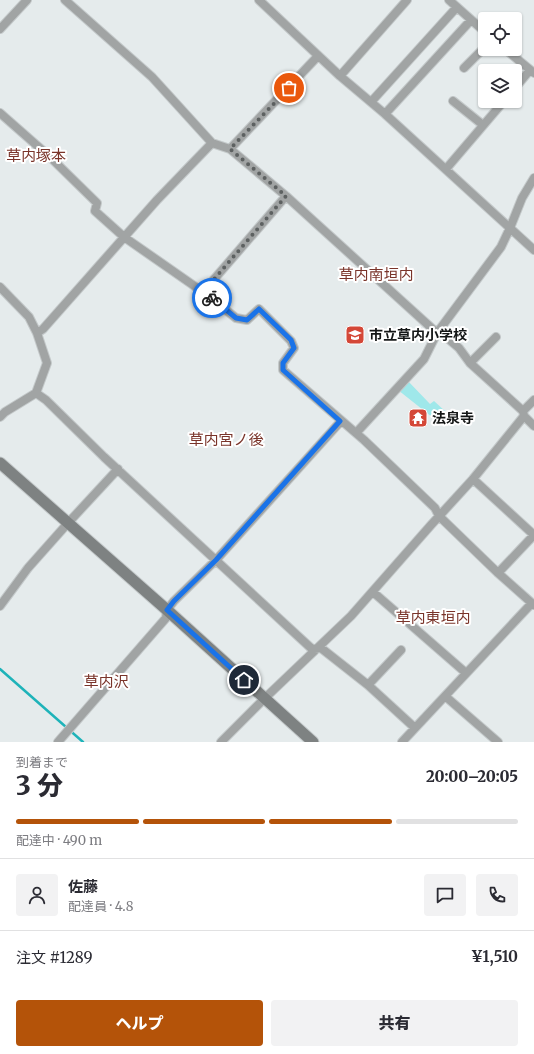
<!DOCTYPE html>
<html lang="ja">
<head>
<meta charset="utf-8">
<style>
  body { margin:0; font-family:Merriweather,"Noto Sans JP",serif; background:#f2f2f3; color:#2b2b33; height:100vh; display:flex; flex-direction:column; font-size:15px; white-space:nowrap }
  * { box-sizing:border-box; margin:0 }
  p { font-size:13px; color:#7c7c81 }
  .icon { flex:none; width:22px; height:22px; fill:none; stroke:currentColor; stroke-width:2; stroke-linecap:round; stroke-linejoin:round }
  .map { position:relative; height:742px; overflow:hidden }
  .drawer { display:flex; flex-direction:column; background:#fff; flex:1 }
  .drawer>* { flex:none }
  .tools { position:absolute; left:478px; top:12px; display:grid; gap:8px }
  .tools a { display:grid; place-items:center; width:44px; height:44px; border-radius:4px; background:#fff; box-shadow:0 1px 3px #0004; font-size:20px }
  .pin { position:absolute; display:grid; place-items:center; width:34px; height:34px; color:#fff; margin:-17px; border:2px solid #fff; border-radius:50%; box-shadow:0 1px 4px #0007 }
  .courier { position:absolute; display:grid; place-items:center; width:40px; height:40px; margin:-20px; border:3px solid #1a73e8; border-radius:50%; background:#fff; color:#222; box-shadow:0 1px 5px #0007 }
  .summary em { font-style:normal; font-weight:800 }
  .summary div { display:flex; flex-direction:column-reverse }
  .summary { display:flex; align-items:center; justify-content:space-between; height:68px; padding:0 16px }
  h1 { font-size:26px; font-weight:800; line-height:30px }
  .bar { display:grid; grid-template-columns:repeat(4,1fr); gap:6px 4px; align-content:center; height:48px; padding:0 16px }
  .bar i { height:5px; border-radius:3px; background:#e1e1e2 }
  .bar .on { background:#b45309 }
  .bar p { grid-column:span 4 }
  .line { display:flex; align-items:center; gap:10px; padding:0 16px; border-top:1px solid #e1e1e2 }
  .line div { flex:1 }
  .round { display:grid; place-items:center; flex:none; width:42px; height:42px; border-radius:4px; background:#f2f2f3 }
  .cta { display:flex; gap:8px; margin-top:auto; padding:8px 16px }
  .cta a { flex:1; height:46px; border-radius:4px; background:#b45309; color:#fff; font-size:16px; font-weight:800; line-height:46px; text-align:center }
  .cta a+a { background:#f2f2f3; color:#2b2b33 }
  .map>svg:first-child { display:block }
  .green { fill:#9fe8ea }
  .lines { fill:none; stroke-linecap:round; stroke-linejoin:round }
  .stream { stroke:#1eb3b9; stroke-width:2.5 }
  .street-casing { stroke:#c4c9ca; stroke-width:10 }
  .secondary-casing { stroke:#c4c9ca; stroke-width:13 }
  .street { stroke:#a1a4a4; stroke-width:8 }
  .secondary { stroke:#7e8282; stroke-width:11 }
  .done { stroke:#5d6161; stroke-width:4; stroke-dasharray:0 7.2 }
  .route { stroke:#1a73e8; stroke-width:5 }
  .labels { text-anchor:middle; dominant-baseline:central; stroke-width:4; stroke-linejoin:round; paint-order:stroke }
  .poi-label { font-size:14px; font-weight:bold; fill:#141616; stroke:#fff; text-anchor:start }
  .neighbourhood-label { font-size:15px; fill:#7a342a; stroke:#fff }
</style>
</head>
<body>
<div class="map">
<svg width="534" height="742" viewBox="0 0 534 742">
  <rect width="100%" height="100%" fill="#e5ebec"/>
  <path class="green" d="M 407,380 L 430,404 L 434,401 L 446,412 L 437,421 L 398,390 Z"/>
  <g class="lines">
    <path class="stream" d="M 0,669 L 83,742"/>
    <defs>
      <path id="street" d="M 65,0 L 152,77 L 212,143 L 230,149 L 286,196 L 437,333
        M 259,0 L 340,76 L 385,114 L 534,250
        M 449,0 L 485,32
        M 0,29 L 27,0
        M 505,49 L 534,73
        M 464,68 L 485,47
        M 340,76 L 407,0
        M 515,88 L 530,70
        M 453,101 L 483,125
        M 371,102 L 457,7
        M 0,113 L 50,157 L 97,203 L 95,211 L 124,237 L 203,292 L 236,318 L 247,320 L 259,309 L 291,341 L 294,348 L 283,363 L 283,370 L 364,440 L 435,508 L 439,516 L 498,573 L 534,605
        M 385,114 L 471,20
        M 230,149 L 318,56
        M 446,169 L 504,101
        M 0,287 L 29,317 L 37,333 L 47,363 L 36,393 L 5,412 L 0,417
        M 203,292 L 286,196
        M 439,331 L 459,348 L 470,363 L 523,411 L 524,416 L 534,426
        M 37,333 L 43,329 L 157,200 L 212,143
        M 470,363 L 496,337
        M 36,393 L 46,400 L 104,457 L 312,649 L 321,648 L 368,685 L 415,728
        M 523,411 L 534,400
        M 356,433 L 424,359 L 437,333 L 501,247 L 510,228 L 522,198 L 534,178
        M 473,479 L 534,535 L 498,573
        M 373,592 L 466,673
        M 0,606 L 28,568 L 68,523 L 118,469
        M 368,685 L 401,650
        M 445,696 L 498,742
        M 58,742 L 166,618 L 167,610 L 174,601 L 216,560 L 341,421
        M 221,742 L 265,698 L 351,616 L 431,525 L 473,479 L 524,416
        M 402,742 L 532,603"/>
      <path id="secondary" d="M 0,463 L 167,610 L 313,742"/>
    </defs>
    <use href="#street" class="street-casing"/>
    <use href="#secondary" class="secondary-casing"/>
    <use href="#street" class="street"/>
    <use href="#secondary" class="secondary"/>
  </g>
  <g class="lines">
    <path class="done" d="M 212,298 L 203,292 L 286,196 L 230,149 L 289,88"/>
    <path class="route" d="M 212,298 L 236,318 L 247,320 L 259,309 L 291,340 L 294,348 L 283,363 L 283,370 L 340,421 L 216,560 L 174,601 L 167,610 L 244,680"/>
  </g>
  <defs>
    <symbol id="school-square" viewBox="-11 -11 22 22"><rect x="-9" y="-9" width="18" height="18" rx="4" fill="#d44737" stroke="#fff"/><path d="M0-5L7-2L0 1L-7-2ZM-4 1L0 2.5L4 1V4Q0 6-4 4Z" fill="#fff"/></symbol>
    <symbol id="temple-square" viewBox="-11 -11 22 22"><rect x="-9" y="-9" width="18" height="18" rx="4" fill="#d44737" stroke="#fff"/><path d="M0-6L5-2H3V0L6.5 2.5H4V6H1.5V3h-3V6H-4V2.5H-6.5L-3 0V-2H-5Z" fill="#fff"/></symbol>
  </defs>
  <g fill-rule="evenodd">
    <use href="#school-square" x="344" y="324" width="22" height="22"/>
    <use href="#temple-square" x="407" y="407" width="22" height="22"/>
  </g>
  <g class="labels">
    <g class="poi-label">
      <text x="369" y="335">市立草内小学校</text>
      <text x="432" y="418">法泉寺</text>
    </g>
    <g class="neighbourhood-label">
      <text x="36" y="155">草内塚本</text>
      <text x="376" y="274">草内南垣内</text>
      <text x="226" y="439">草内宮ノ後</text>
      <text x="433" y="617">草内東垣内</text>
      <text x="106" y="681">草内沢</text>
    </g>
  </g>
</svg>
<div class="tools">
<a><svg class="icon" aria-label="locate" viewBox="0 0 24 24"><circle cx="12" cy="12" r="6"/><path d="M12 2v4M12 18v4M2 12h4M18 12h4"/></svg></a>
<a><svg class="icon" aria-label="layers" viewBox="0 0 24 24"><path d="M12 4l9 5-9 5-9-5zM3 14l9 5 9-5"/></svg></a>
</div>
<div class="pin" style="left:289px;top:88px;background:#ea580c"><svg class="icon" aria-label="bag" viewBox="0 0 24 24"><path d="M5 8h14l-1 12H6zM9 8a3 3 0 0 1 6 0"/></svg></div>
<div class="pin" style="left:244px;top:680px;background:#1f2937"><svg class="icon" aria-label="home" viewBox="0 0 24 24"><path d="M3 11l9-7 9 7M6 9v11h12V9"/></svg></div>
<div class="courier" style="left:212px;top:298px"><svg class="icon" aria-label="bike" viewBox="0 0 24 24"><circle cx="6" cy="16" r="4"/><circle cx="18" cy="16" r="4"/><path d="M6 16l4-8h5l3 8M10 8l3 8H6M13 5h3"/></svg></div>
</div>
<section class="drawer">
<div class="summary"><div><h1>3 分</h1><p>到着まで</p></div><em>20:00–20:05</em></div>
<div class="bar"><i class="on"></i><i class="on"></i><i class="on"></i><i></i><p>配達中 · 490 m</p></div>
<div class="line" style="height:72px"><a class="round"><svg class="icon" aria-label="person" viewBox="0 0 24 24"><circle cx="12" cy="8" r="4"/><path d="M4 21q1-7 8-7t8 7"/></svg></a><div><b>佐藤</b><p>配達員 · 4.8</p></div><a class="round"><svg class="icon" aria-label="chat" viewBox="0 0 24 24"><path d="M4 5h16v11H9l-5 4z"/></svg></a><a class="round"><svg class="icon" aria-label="phone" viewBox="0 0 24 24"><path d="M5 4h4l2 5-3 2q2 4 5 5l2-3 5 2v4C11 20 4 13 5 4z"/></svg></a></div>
<div class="line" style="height:52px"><div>注文 #1289</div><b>¥1,510</b></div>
<div class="cta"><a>ヘルプ</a><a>共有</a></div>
</section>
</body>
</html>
